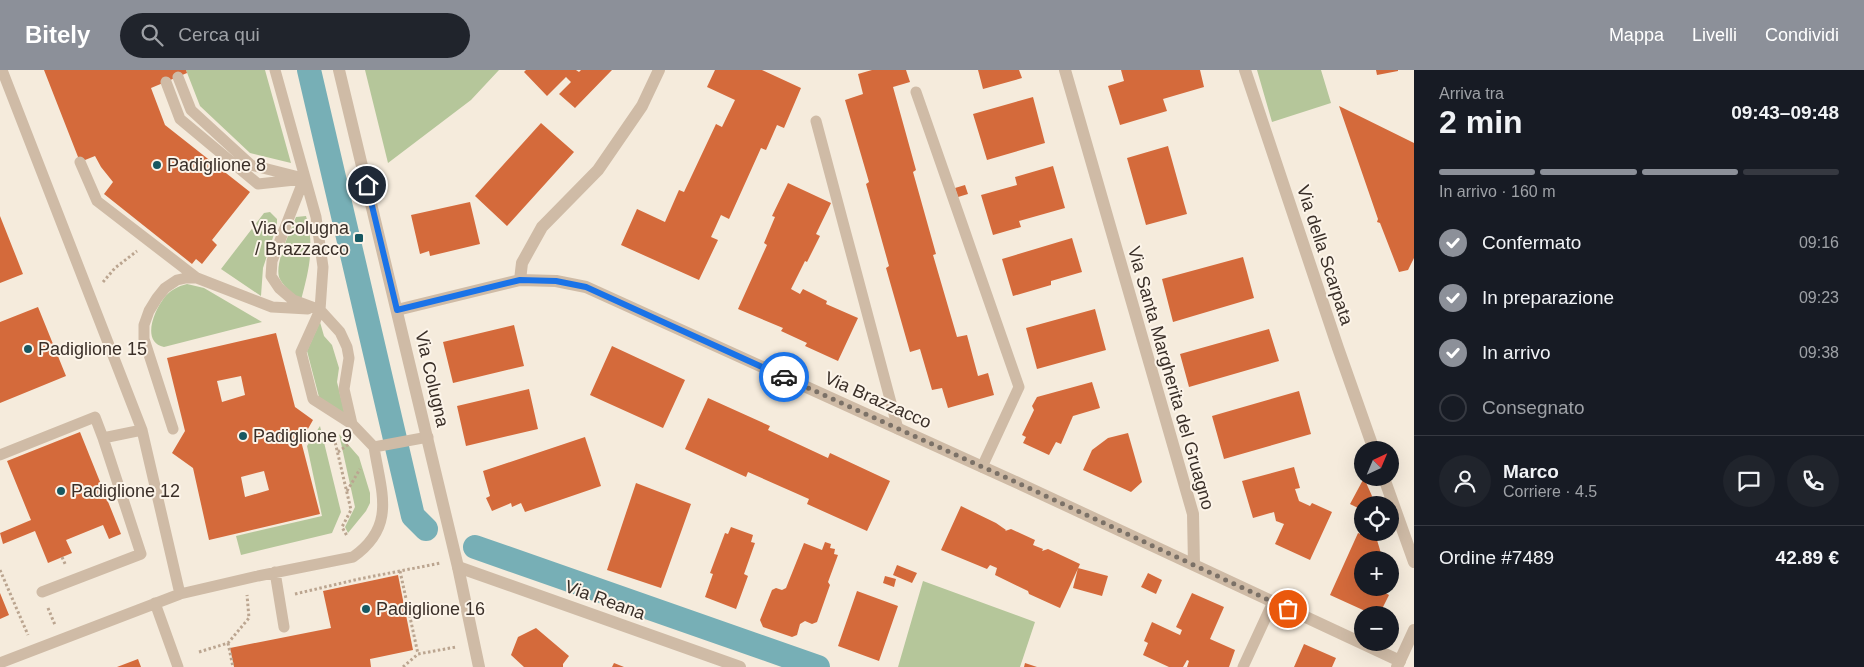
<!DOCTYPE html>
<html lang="it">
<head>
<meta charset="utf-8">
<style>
  body { margin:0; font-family:Arial,sans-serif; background:#20242c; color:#f1f3f6; height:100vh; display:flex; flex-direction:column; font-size:19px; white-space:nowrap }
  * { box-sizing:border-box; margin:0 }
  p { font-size:16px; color:#9ea1a6 }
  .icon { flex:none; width:28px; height:28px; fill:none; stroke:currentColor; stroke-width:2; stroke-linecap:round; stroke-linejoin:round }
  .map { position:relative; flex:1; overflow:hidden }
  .details { display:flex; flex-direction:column; background:#171b24; width:450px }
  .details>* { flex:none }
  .needle { width:32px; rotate:44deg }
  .controls { position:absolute; left:1354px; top:371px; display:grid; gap:10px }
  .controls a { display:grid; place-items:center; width:45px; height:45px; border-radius:50%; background:#171b24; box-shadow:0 5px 20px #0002; font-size:25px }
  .pin { position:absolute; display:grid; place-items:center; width:42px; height:42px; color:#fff; margin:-21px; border:2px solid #fff; border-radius:50%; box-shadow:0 1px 5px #0007 }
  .courier { position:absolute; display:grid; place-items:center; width:50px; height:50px; margin:-25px; border:4px solid #1a73e8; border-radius:50%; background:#fff; color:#222; box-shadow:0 1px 6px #0007 }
  .head em { font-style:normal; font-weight:700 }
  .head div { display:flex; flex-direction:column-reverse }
  .head { display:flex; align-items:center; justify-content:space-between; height:85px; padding:0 25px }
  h1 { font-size:32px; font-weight:700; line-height:38px }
  .bar { display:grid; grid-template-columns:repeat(4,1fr); gap:8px 5px; align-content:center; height:60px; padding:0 25px }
  .bar i { height:6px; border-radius:4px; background:#363941 }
  .bar .current { background:#8c9099 }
  .bar p { grid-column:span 4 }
  .line { display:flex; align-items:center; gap:12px; padding:0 25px; border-top:1px solid #363941 }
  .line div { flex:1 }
  .round { display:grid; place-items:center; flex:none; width:52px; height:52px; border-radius:26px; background:#20242c }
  ol { padding:0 25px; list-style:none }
  li { display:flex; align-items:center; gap:15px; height:55px }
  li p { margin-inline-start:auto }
  li .icon { padding:5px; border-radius:50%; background:#8c9099; color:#fff; stroke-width:4 }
  li:last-child { color:#9ea1a6 }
  li i { width:28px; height:28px; border:2px solid #363941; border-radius:50% }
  header { display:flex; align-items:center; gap:30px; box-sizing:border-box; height:70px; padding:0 25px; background:#8c9099; color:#fff }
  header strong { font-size:24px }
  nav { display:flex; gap:28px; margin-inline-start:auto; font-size:18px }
  .search { width:350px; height:45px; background:#20242c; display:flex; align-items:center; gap:12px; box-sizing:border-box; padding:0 18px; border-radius:28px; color:#9ea1a6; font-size:19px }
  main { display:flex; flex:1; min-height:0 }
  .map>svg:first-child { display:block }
  .green { fill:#b5c69a }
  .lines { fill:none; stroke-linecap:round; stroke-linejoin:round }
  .canal { stroke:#77afb6; stroke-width:24 }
  .building { fill:#d46a3b; fill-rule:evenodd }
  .path { stroke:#bba590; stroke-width:3; stroke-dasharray:2.5 2.5; stroke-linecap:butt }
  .service { stroke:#cfbba6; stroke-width:11 }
  .minor { stroke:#cfbba6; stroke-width:12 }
  .tertiary { stroke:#cfbba6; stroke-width:12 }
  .done { stroke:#7b7167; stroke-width:5; stroke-dasharray:0 9 }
  .route { stroke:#1a73e8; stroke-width:6 }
  .poi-dot { fill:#185861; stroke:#fcf4e9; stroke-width:2 }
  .labels { text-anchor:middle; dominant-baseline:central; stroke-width:4; stroke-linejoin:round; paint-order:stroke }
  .poi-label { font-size:18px; fill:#3a2f28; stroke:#fcf4e9; text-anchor:start }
  .street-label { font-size:18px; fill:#3a2f28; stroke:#fcf4e9 }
</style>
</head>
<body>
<header>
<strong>Bitely</strong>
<div class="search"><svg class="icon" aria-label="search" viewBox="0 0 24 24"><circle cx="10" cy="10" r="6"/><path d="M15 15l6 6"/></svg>Cerca qui</div>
<nav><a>Mappa</a><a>Livelli</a><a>Condividi</a></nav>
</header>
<main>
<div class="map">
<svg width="1414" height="597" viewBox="0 0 1414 597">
  <rect width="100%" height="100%" fill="#f5ebdc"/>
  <path class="green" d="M 186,0 L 265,0 L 291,93 L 250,83 L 200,36 Z
    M 365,0 L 499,0 L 471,30 L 388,93 Z
    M 1257,0 L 1321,0 L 1331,33 L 1272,52 Z
    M 270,142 L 277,149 L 277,155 L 263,198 L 261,226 L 221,199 L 264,143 Z
    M 306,146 C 315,176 309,200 301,230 C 294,224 282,216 279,207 C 275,192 290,162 296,147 Z
    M 187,214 L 204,218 L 262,252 L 164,277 C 141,272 154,241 164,228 C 169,221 178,216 187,214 Z
    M 320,252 L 324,266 L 332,275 L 339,298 L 337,312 L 345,344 L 319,327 L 307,281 Z
    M 320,356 L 341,442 L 332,463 L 241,485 L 236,466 L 322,446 L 307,376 Z
    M 339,364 L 359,387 L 370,423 L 370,433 L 366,441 L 348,463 L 345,457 L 355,437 Z
    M 923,511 L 1035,552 L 1020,597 L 898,597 Z"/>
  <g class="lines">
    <path class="canal" d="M 309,0 L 413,446 L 426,459
      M 475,477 L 818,597"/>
  </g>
  <path class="building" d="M 44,0 L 186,0 L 187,3 L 151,18 L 165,55 L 250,122 L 212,170 L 217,175 L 202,194 L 196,189 L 192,194 L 104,124 L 113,112 L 101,97 L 95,86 L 80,92 Z
    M 526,0 L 576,0 L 579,2 L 581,0 L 612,0 L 575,38 L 559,24 L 571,12 L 566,7 L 547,26 L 524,2 Z
    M 715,0 L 762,0 L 801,18 L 784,58 L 777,55 L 766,80 L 761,78 L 729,149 L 721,145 L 711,167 L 718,170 L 699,210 L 621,175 L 637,139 L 665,152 L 679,120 L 684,122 L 716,54 L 722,57 L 735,30 L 707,17 Z
    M 872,0 L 906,0 L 910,12 L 893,17 L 916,100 L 913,102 L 936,184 L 933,185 L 957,267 L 967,265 L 978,306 L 988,303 L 994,325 L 948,338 L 942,318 L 932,320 L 920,279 L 910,282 L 886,198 L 889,196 L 866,114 L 869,112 L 845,30 L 863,24 L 858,4 Z
    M 978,0 L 1019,0 L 1022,8 L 983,19 Z
    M 1121,0 L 1200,0 L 1204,17 L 1163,29 L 1167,41 L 1120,55 L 1108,16 L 1124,11 Z
    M 1376,0 L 1398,0 L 1398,1 L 1377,5 Z
    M 1033,27 L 1045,73 L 987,90 L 973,44 Z
    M 1339,36 L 1414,73 L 1414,188 L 1408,200 L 1399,202 L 1380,153 L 1377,152 L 1378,149 Z
    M 541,53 L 574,82 L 507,156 L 475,126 Z
    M 1168,76 L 1187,144 L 1146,155 L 1127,88 Z
    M 1053,96 L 1065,138 L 1019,151 L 1021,157 L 993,165 L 981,125 L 1017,115 L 1015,107 Z
    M 788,113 L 831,133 L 816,164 L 820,166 L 807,192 L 805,191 L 791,219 L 800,224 L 803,219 L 827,231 L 826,234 L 858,248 L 838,291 L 805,276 L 807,273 L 781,261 L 783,258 L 738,239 L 767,175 L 764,173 L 775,147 L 772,146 Z
    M 965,115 L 968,124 L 958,127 L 955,118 Z
    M 470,132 L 480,174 L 430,186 L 429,181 L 420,184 L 411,145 Z
    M 0,146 L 23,204 L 0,213 Z
    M 1072,168 L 1082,202 L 1051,211 L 1051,215 L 1013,226 L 1002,189 Z
    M 1243,187 L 1254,228 L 1173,252 L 1162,209 Z
    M 38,237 L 66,306 L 0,333 L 0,252 Z
    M 1095,239 L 1106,280 L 1037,299 L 1026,258 Z
    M 514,255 L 524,296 L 453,313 L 443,272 Z
    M 1269,259 L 1279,291 L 1189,317 L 1180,284 Z
    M 276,263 L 295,337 L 313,350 L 301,371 L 320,444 L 209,470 L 193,398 L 172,383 L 185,361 L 167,288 ZM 241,306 L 245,325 L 222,332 L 217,311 ZM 264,401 L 269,420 L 245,427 L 241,407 Z
    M 612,276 L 685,310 L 663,358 L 590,325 Z
    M 1092,312 L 1100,338 L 1073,346 L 1061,374 L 1056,372 L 1049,385 L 1023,373 L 1026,367 L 1022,365 L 1034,340 L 1032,336 L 1037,327 Z
    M 529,319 L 538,359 L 466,376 L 457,336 Z
    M 1299,321 L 1311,364 L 1224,389 L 1212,346 Z
    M 708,328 L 770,356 L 768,360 L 828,388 L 830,383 L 890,411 L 867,461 L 807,434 L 809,429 L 748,402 L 746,407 L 685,379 Z
    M 80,362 L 121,464 L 109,469 L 103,455 L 66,470 L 72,483 L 48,493 L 35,461 L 3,474 L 0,463 L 31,450 L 7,391 Z
    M 1128,363 L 1142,412 L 1131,422 L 1083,400 L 1092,380 L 1108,368 Z
    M 585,367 L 601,416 L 525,442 L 521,433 L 512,437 L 511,433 L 492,441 L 486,428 L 490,426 L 483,401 Z
    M 1294,397 L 1300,418 L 1295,419 L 1299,431 L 1310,436 L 1312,433 L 1332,442 L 1310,490 L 1275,474 L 1284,454 L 1276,451 L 1274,442 L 1253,448 L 1242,411 Z
    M 1364,408 L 1372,426 L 1368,435 L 1362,435 L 1362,440 L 1350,434 Z
    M 636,413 L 691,434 L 661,518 L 607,500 Z
    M 961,436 L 996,453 L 1006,460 L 1005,461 L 1011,459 L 1035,470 L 1033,475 L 1043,479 L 1042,481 L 1048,479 L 1080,494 L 1060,538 L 1029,524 L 1028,521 L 995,505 L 997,498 L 990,495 L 987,499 L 941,480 Z
    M 731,457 L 753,465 L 751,472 L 755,473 L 744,504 L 748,506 L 736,539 L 705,527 L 713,504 L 710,503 L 725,463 L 728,464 Z
    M 1358,463 L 1377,470 L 1383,490 L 1362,490 L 1362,518 L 1386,518 L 1384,522 L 1389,525 L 1379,545 L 1374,545 L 1330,525 Z
    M 825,472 L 831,474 L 830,478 L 835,479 L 834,484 L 838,485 L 828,512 L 830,515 L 817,552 L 812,554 L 805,551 L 800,554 L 797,565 L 792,567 L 763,557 L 760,550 L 772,520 L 776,518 L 782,520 L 786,518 L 804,473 L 822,480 Z
    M 897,495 L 917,503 L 912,513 L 893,505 Z
    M 1078,498 L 1108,506 L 1102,526 L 1073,518 Z
    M 1148,503 L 1162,510 L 1156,524 L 1141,517 Z
    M 398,505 L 413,580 L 370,589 L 371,597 L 234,597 L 230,578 L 331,558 L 323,521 Z
    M 885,506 L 896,509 L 894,517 L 883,513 Z
    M 857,521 L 898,536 L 879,591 L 838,576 Z
    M 0,523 L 9,545 L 0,549 Z
    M 1192,523 L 1224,537 L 1210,569 L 1235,580 L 1229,597 L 1187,597 L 1189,591 L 1187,590 L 1183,597 L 1169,597 L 1143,585 L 1148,573 L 1144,571 L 1152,552 L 1180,565 L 1182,560 L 1176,557 Z
    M 536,558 L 569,586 L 563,594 L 563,597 L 524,597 L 511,585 L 518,567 Z
    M 1304,574 L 1336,588 L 1332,597 L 1294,597 Z
    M 138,589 L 141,597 L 117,597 Z
    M 614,593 L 624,597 L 612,597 Z
    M 1025,593 L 1037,597 L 1024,597 Z"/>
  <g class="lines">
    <path class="path" d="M 103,212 L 115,198 L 137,181
      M 333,363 L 351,440 L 342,457 L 347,466
      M 338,382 L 349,374
      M 347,421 L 360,399
      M 62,487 L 66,496
      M 0,500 L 28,565
      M 400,501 L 418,584
      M 295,524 L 359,509 L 441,493
      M 48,538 L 55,555
      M 228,573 L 233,597
      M 199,582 L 228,573 L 249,548 L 247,525
      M 403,597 L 418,584 L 456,577"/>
    <path class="service" d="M 2,0 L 142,360 L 180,524
      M 275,0 L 316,147 L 323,197 L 320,240 L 301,282 L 313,329 L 352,354
      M 178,7 L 191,40 L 251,95 L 299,107
      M 166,12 L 180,49 L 258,114 L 304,109
      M 916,22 L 1019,317 L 982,397
      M 816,51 L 898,359
      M 80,92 L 97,131 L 197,208
      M 304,109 L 272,191 L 271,206 L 279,218 L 293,230 L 320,240 L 340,262 L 347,277 L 349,288 L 344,319 L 352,354 L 374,377
      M 173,359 L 144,269 L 144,255 L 149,241 L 157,228 L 165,218 L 177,210 L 186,208 L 197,208 L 272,237 L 308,239
      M 0,385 L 95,347 L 103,368
      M 275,502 L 284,557
      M 42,522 L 141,484 L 103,368 L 142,360
      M 155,533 L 178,597
      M 0,593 L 180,524 L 258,506 L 353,487 C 397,456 381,422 374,377 L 428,367
      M 1243,597 L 1273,532"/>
    <path class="minor" d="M 1065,0 L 1193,444 L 1194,495 L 1400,591
      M 1245,0 L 1338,278 L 1374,380
      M 520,210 L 522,193 L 542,157 L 598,100 L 642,36 L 659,0
      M 397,240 L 520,210 L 556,211 L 586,217 L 1018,413 L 1194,495
      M 1384,408 L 1414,492
      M 458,497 L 740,597"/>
    <path class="tertiary" d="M 339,0 L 458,497 L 479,597
      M 1397,597 L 1414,560"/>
  </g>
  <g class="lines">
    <path class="done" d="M 784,307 L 1018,413 L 1288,539"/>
    <path class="route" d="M 367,115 L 397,240 L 520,210 L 556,211 L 586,217 L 784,307"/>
  </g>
  <g class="poi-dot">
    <circle cx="157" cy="95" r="5"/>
    <rect x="354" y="163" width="10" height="10" rx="2.5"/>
    <circle cx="28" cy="279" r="5"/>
    <circle cx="243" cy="366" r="5"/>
    <circle cx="61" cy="421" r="5"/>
    <circle cx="366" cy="539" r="5"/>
  </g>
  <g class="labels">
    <g class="poi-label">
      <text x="167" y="95">Padiglione 8</text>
      <text x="349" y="158" text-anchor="end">Via Colugna<tspan x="349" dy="21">/ Brazzacco</tspan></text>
      <text x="38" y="279">Padiglione 15</text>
      <text x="253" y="366">Padiglione 9</text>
      <text x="71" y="421">Padiglione 12</text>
      <text x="376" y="539">Padiglione 16</text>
    </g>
    <g class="street-label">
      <text transform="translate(1325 185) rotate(72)">Via della Scarpata</text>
      <text transform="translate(1171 308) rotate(74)">Via Santa Margherita del Gruagno</text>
      <text transform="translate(432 309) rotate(77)">Via Colugna</text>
      <text transform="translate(878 330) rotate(24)">Via Brazzacco</text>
      <text transform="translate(605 530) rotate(20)">Via Reana</text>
    </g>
  </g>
</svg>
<div class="controls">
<a><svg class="needle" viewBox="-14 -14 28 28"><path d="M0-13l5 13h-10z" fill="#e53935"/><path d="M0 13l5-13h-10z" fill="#9ea1a6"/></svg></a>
<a><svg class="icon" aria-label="locate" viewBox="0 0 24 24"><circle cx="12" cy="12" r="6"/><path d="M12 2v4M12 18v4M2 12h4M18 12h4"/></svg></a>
<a>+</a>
<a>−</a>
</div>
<div class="pin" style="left:1288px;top:539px;background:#ea580c"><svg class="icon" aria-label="bag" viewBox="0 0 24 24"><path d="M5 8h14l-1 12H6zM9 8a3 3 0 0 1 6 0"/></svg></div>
<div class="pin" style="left:367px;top:115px;background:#1f2937"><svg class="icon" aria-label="home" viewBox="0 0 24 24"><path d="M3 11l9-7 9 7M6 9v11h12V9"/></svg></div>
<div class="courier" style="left:784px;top:307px"><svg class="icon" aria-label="car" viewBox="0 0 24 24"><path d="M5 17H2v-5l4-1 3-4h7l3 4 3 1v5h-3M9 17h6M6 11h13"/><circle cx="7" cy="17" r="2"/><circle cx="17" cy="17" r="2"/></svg></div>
</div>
<section class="details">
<div class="head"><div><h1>2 min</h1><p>Arriva tra</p></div><em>09:43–09:48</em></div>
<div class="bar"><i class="current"></i><i class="current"></i><i class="current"></i><i></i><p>In arrivo · 160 m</p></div>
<ol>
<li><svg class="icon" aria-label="check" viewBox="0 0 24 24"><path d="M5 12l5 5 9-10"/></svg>Confermato<p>09:16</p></li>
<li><svg class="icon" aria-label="check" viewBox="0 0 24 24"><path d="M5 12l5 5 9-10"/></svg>In preparazione<p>09:23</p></li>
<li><svg class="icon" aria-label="check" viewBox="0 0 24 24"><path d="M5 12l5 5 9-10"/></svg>In arrivo<p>09:38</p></li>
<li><i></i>Consegnato</li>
</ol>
<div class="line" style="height:90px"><a class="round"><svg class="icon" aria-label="person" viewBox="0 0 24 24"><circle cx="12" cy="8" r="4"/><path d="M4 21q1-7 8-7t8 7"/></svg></a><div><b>Marco</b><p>Corriere · 4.5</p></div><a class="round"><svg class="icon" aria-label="chat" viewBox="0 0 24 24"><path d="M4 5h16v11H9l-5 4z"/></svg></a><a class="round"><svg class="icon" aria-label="phone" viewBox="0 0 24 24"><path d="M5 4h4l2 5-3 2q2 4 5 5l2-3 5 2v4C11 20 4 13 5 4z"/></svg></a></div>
<div class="line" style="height:65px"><div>Ordine #7489</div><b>42.89 €</b></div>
</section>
</main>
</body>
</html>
